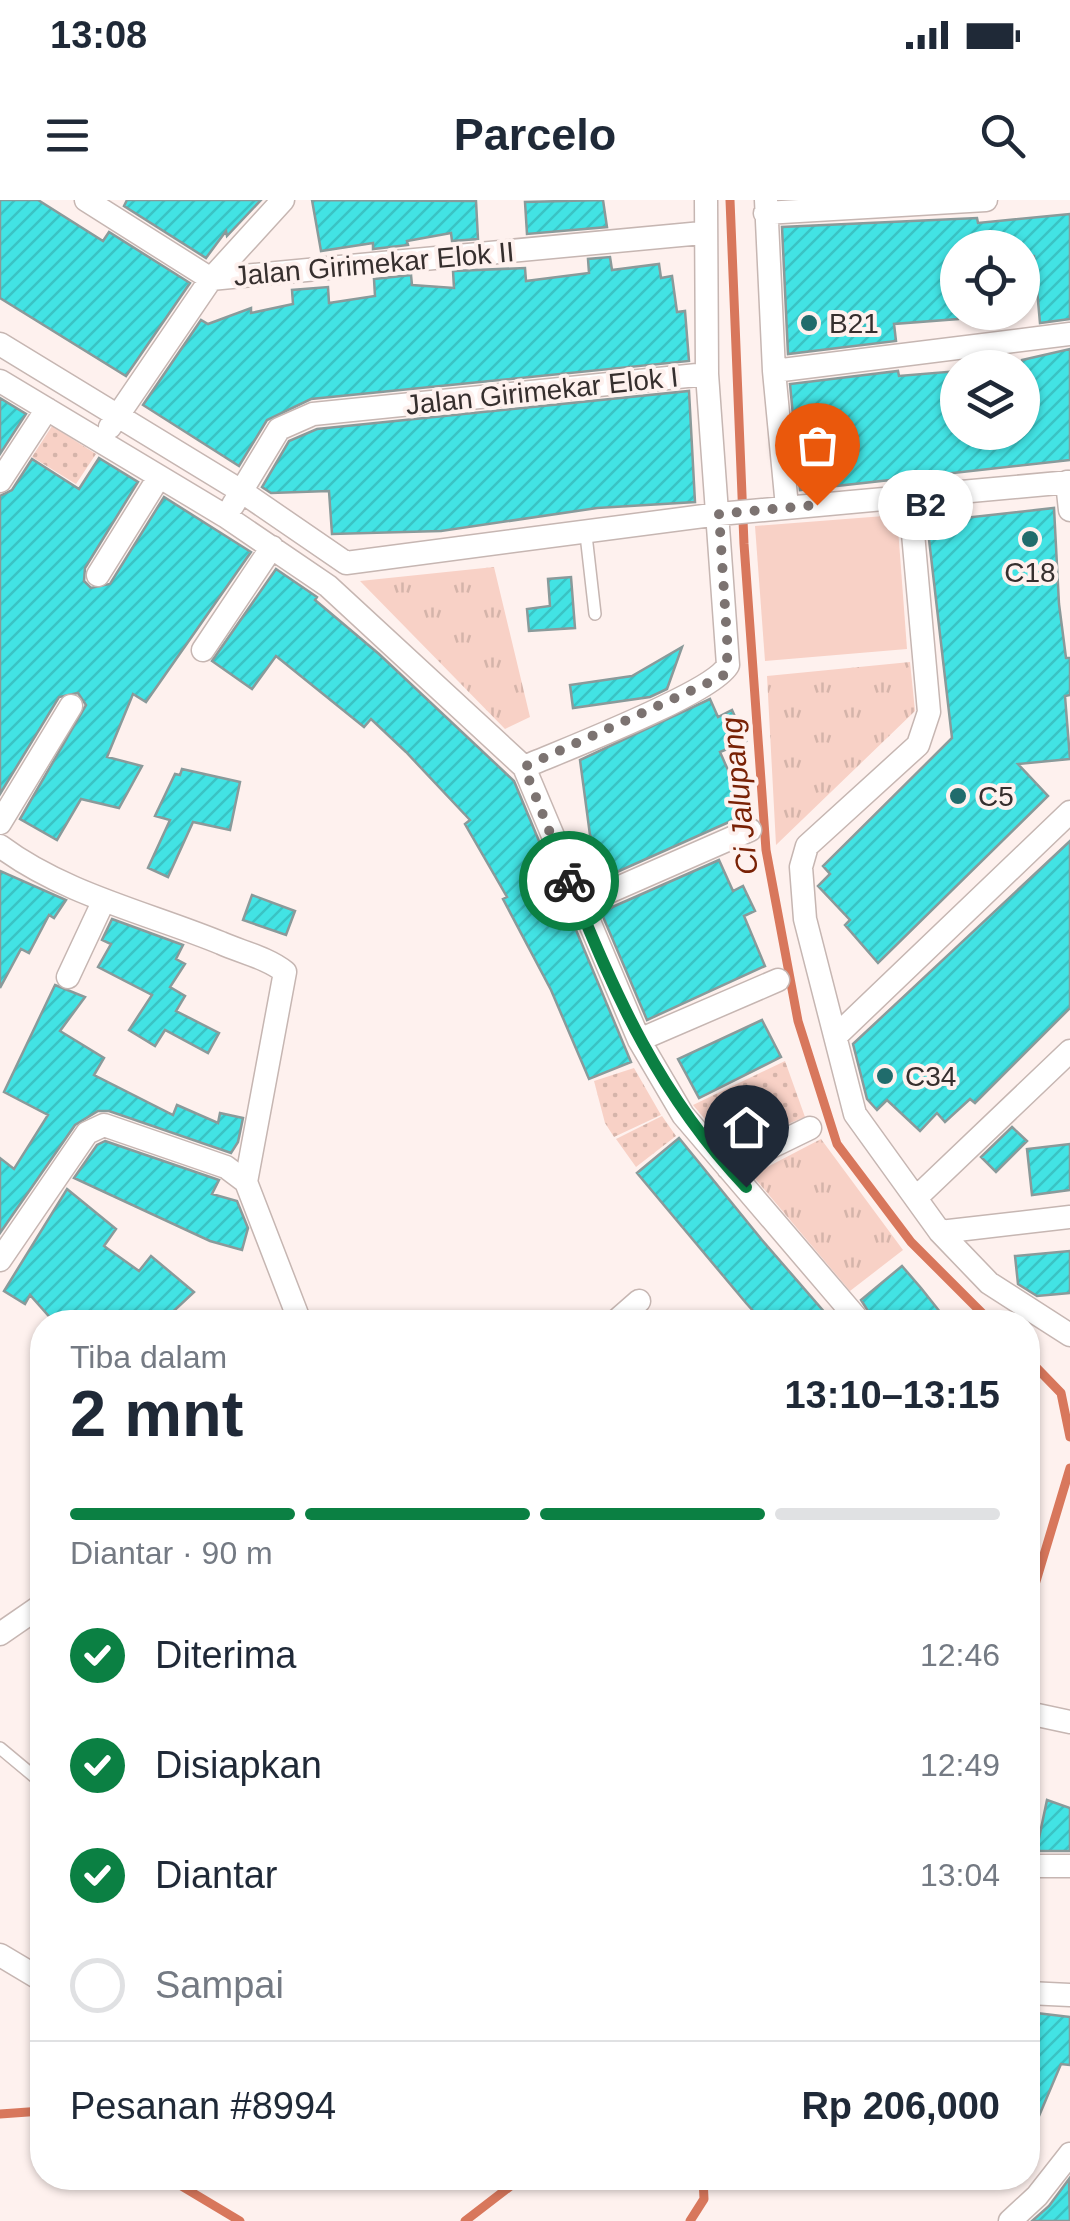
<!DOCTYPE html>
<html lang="id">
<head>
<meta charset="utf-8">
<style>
  body { margin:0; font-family:Helvetica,sans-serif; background:#f6f6f7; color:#1f2937; height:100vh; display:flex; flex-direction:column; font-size:38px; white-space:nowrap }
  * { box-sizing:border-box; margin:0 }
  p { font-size:32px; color:#747a83 }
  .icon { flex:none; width:55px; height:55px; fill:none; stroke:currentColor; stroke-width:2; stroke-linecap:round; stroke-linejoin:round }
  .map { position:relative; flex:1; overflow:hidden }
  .side { position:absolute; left:30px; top:1110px; width:1010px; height:880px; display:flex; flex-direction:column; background:#fff; border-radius:40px; box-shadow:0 2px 8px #0004 }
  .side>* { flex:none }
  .tools { position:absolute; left:940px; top:30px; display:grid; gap:20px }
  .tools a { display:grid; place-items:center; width:100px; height:100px; border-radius:50%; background:#fff; box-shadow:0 2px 8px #0004; font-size:50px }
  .pin { position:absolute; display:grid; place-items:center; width:85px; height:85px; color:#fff; margin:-102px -42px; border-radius:50% 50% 50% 0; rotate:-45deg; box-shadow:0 0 10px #0007 }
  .pin .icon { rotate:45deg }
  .courier { position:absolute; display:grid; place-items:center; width:100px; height:100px; margin:-50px; border:8px solid #0b8043; border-radius:50%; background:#fff; color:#222; box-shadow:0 2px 12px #0007 }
  .bubble { position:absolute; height:70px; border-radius:35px; background:#fff; box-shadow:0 2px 8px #0004; font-size:32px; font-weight:800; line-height:70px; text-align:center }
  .head em { font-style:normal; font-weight:800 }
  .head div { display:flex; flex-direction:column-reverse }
  .head { display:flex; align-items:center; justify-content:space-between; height:170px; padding:0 40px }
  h1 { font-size:65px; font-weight:800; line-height:75px }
  .bar { display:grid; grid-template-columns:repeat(4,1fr); gap:15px 10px; align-content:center; height:120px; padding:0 40px }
  .bar i { height:12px; border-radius:8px; background:#e0e1e3 }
  .bar .selected { background:#0b8043 }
  .bar p { grid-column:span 4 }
  .line { display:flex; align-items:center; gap:25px; padding:0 40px; border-top:2px solid #e0e1e3 }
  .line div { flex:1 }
  ol { padding:0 40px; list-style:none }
  li { display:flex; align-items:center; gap:30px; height:110px }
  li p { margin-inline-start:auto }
  li .icon { padding:10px; border-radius:50%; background:#0b8043; color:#fff; stroke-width:4 }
  li:last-child { color:#747a83 }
  li i { width:55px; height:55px; border:5px solid #e0e1e3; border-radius:50% }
  .status { display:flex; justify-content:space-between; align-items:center; height:70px; padding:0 50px; background:#fff; direction:ltr }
  .status svg { height:28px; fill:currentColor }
  header { display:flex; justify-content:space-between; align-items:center; height:130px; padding:0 40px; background:#fff; font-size:45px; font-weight:800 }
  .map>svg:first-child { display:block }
  .grass { fill:url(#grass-dots) }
  .park { fill:url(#park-tufts) }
  .pitch { fill:#f8d1c6 }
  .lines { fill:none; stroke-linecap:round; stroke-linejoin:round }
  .stream { stroke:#d8775c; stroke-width:9 }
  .building { fill:url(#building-hatch); stroke:#8a9a9a; stroke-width:2.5 }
  .service-casing { stroke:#c6b6b2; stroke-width:14 }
  .minor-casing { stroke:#c6b6b2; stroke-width:25 }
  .service { stroke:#fff; stroke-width:11 }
  .minor { stroke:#fff; stroke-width:22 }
  .done { stroke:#7c7371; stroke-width:10; stroke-dasharray:0 18 }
  .route { stroke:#0b8043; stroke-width:12 }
  .poi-dot { fill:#206c6c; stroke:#fef1ee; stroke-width:4 }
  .labels { text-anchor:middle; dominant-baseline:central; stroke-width:8; stroke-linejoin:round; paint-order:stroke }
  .street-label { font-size:28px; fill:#362f2e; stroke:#fef1ee }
  .poi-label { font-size:28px; fill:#362f2e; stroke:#fef1ee; text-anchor:start }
  .water-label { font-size:30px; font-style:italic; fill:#792105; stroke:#fef1ee }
</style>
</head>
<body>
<div class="status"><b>13:08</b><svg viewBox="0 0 49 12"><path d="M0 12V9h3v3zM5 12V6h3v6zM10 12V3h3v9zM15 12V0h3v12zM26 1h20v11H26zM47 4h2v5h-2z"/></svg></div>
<header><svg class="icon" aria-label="menu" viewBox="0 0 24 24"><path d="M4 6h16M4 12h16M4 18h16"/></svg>Parcelo<svg class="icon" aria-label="search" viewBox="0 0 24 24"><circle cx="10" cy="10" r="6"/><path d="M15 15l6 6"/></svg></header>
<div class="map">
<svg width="1070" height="2021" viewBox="0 0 1070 2021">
  <defs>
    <pattern id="grass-dots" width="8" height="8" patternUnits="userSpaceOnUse" patternTransform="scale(2.5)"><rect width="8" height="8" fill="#f8d1c6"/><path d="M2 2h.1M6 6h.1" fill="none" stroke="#d5b4aa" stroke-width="1.8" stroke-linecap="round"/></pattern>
    <pattern id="park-tufts" width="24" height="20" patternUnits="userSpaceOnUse" patternTransform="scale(2.5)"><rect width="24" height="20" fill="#f8d1c6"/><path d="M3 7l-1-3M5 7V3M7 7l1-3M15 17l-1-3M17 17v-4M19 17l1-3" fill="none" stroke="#d5b4aa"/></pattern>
    <pattern id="building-hatch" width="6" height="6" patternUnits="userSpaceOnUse" patternTransform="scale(2.5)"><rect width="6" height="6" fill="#42e3e4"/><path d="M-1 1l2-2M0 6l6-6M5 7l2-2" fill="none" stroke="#3ac3c4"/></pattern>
  </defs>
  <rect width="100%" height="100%" fill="#fef1ee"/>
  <path class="grass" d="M 52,226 L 96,254 L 76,284 L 32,257 Z
    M 785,861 L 805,917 L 729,948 L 693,905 Z
    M 634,868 L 661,915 L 614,937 L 605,923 L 594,881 Z
    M 662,916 L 676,936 L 636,967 L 616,939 Z"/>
  <path class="park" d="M 494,367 L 530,517 L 505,529 L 360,381 Z
    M 910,462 L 915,511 L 776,645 L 767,476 Z
    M 821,939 L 903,1050 L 850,1091 L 752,975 Z"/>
  <path class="pitch" d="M 897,315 L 907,449 L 765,461 L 755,326 Z"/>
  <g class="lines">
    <path class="stream" d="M 730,0 L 744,344 L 766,650 L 798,821 L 837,944 L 911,1042 L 991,1122
      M 1028,1159 L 1061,1193 L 1070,1237
      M 1028,1408 L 1070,1268
      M 0,1914 L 42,1911
      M 168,1978 L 240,2021
      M 465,2021 L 521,1978
      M 690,2021 L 704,1999 L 703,1978"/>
  </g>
  <path class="building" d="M 0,0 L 38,0 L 103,41 L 109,32 L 190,83 L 126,176 L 0,98 Z
    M 127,0 L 261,0 L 227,36 L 226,31 L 206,58 L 124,6 Z
    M 312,0 L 476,1 L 478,39 L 452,41 L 451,33 L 407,41 L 408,45 L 373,49 L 373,43 L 321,51 Z
    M 603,0 L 607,27 L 527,34 L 525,2 Z
    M 1070,14 L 1070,119 L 1040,123 L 1034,56 L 1022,57 L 1022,48 L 958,48 L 958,119 L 894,124 L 896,141 L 788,154 L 782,27 L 977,18 L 978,23 Z
    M 610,57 L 612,70 L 659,64 L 661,78 L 672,76 L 677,112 L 685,111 L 689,161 L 311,199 L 267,220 L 239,266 L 143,205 L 201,120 L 208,124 L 251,108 L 251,113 L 293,104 L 292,90 L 328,87 L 329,103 L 375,96 L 374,79 L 411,75 L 412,85 L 454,88 L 453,71 L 525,68 L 526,81 L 589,73 L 588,59 Z
    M 1070,149 L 1070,260 L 800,290 L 790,184 L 898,171 L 899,176 L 958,171 L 958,232 L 1022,232 L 1022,160 Z
    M 689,191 L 695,302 L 597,308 L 441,331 L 332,334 L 329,291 L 271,293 L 262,287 L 289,241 L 317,229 Z
    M 0,198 L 26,214 L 0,254 Z
    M 99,258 L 138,282 L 85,368 L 84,381 L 91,388 L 110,384 L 164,297 L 251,352 L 146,502 L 133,494 L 107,557 L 142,566 L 119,608 L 81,599 L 57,640 L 20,619 L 86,505 L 78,493 L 59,497 L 0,594 L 0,296 L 12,290 L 32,259 L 79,289 Z
    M 1054,308 L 1059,404 L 1066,458 L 1070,458 L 1070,495 L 1065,496 L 1070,559 L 1018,564 L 1048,596 L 878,763 L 845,725 L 850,720 L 818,686 L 830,674 L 823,666 L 952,538 L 927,322 Z
    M 276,369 L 317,397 L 315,400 L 379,454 L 514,581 L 631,862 L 589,879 L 551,790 L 503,699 L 507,697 L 465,624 L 470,620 L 406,552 L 371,519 L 364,527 L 276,456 L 252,489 L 212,461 Z
    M 571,377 L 575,428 L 529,431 L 527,409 L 550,406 L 548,379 Z
    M 682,447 L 667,489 L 650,497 L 573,508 L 570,485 L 632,476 Z
    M 710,499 L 718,517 L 732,510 L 746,541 L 720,552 L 739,595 L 730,599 L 738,618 L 590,684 L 573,645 L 599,674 L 609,666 L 590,635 L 580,560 Z
    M 182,569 L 240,582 L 230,630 L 193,622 L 168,677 L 148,668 L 170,620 L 155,616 L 175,574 L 180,575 Z
    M 1070,641 L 1070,808 L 975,903 L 970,899 L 945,922 L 937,913 L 920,931 L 887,900 L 877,910 L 867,899 L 853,844 Z
    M 719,660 L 733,691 L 743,686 L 755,711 L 744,716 L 765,766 L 647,820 L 601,712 Z
    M 0,671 L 66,700 L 54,718 L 49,715 L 29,753 L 21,749 L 0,788 Z
    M 252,695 L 295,711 L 286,735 L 243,720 Z
    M 112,719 L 183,745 L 176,759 L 185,764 L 170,787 L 185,796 L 176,811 L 219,833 L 208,853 L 165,830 L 155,846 L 129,830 L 152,795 L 98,767 L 111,744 L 102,740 Z
    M 55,785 L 85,797 L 60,831 L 104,858 L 94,875 L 173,915 L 177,905 L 218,923 L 220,913 L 243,918 L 238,942 L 231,953 L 109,911 L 98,911 L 75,925 L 0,1033 L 0,958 L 14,969 L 48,915 L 4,892 Z
    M 762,820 L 781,857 L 699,898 L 678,859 Z
    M 1012,927 L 1027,941 L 996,972 L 981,957 Z
    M 679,938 L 762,1040 L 833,1122 L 763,1122 L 746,1103 L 637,973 Z
    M 105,941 L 219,980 L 212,994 L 237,1001 L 248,1028 L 242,1050 L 210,1041 L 74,978 L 97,945 Z
    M 1070,944 L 1070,990 L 1032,995 L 1027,949 Z
    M 67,989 L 116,1029 L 104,1046 L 139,1071 L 151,1056 L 194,1092 L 162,1122 L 54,1122 L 30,1095 L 25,1104 L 4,1091 Z
    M 1070,1051 L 1070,1093 L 1037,1096 L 1018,1084 L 1015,1056 Z
    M 902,1066 L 921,1088 L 948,1122 L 875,1122 L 861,1100 Z
    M 1047,1600 L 1070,1608 L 1070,1651 L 1029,1651 L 1031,1637 L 1039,1638 Z
    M 1028,1812 L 1070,1817 L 1070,1865 L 1061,1864 L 1028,1942 Z
    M 1069,1979 L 1070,2021 L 1032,2021 L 1049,2006 Z"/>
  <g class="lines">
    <defs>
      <path id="service" d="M 586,335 L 595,414
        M 0,1548 L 42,1583"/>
      <path id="minor" d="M 86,0 L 211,79
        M 766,0 L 774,171 L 787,307
        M 765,13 L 986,0
        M 211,79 L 702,33
        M 0,144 L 241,291 L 346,363 L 719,314 L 1070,282
        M 774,171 L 1070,134
        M 0,181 L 225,316 L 328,386 L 524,567 L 639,840 L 683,915 L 860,1122
        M 110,227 L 211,79 L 283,0
        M 0,281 L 47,209
        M 1067,282 L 1070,310
        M 910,300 L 929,512 L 918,545 L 807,646 L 801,667 L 805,719 L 855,914 L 940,1032 L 989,1083 L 1070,1135
        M 233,305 L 279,229 L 313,214 L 707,174 L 706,0
        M 98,375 L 159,277
        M 203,450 L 272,347
        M 524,567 C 561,551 714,493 728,465 L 707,174
        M 0,623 L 71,506
        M 0,646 C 64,694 148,713 221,743 C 241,752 268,758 285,772 L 246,982
        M 579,705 L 750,630
        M 68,777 L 104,700
        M 836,836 L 1070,612
        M 639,840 L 778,780
        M 728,968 L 810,928
        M 917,997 L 1070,851
        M 940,1032 L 1070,1017
        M 0,1060 L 87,933 L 104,925 L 226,967 L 246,982 L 300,1122
        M 615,1122 L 639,1101
        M 0,1434 L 42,1405
        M 1028,1513 L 1070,1522
        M 1028,1666 L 1070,1666
        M 0,1755 L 42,1780
        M 1028,1793 L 1070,1795
        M 1010,2021 L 1037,1996 L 1070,1954"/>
    </defs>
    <use href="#service" class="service-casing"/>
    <use href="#minor" class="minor-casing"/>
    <use href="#service" class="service"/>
    <use href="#minor" class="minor"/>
  </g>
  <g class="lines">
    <path class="done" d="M 569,681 L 524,567 L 723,476 L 728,454 L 719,314 L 817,305"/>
    <path class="route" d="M 569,681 C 616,797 659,895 746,987"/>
  </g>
  <g class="poi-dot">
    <circle cx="809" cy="123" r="10"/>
    <circle cx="1030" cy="339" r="10"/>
    <circle cx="958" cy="596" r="10"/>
    <circle cx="885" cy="876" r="10"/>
  </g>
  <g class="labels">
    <g class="street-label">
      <text transform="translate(374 64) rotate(-5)">Jalan Girimekar Elok II</text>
      <text transform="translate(542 191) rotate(-6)">Jalan Girimekar Elok I</text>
    </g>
    <g class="poi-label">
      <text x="829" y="123">B21</text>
      <text x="1030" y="372" text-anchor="middle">C18</text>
      <text x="978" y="596">C5</text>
      <text x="905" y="876">C34</text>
    </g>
    <g class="water-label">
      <text transform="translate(739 596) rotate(-96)">Ci Jalupang</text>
    </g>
  </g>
</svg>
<div class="tools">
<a><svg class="icon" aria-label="locate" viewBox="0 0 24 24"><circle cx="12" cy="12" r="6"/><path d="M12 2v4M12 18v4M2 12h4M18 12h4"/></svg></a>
<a><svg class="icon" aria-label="layers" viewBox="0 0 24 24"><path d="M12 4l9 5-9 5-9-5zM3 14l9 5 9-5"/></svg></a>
</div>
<div class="pin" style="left:817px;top:305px;background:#ea580c"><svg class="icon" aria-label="bag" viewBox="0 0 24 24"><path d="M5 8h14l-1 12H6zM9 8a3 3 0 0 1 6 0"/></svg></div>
<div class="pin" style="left:746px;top:987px;background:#1f2937"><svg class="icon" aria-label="home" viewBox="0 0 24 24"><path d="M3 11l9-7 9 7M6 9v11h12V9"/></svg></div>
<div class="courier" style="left:569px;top:681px"><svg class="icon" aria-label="bike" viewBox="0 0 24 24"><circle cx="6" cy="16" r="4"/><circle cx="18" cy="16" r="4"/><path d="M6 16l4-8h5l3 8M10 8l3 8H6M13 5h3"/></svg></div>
<div class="bubble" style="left:878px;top:270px;width:95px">B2</div>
<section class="side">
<div class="head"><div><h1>2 mnt</h1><p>Tiba dalam</p></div><em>13:10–13:15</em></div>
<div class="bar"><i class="selected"></i><i class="selected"></i><i class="selected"></i><i></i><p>Diantar · 90 m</p></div>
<ol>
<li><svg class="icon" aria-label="check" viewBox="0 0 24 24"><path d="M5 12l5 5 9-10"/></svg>Diterima<p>12:46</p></li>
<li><svg class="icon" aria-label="check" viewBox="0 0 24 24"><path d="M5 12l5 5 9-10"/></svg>Disiapkan<p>12:49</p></li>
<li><svg class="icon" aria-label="check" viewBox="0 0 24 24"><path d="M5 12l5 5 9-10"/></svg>Diantar<p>13:04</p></li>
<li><i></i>Sampai</li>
</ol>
<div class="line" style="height:130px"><div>Pesanan #8994</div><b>Rp 206,000</b></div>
</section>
</div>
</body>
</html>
